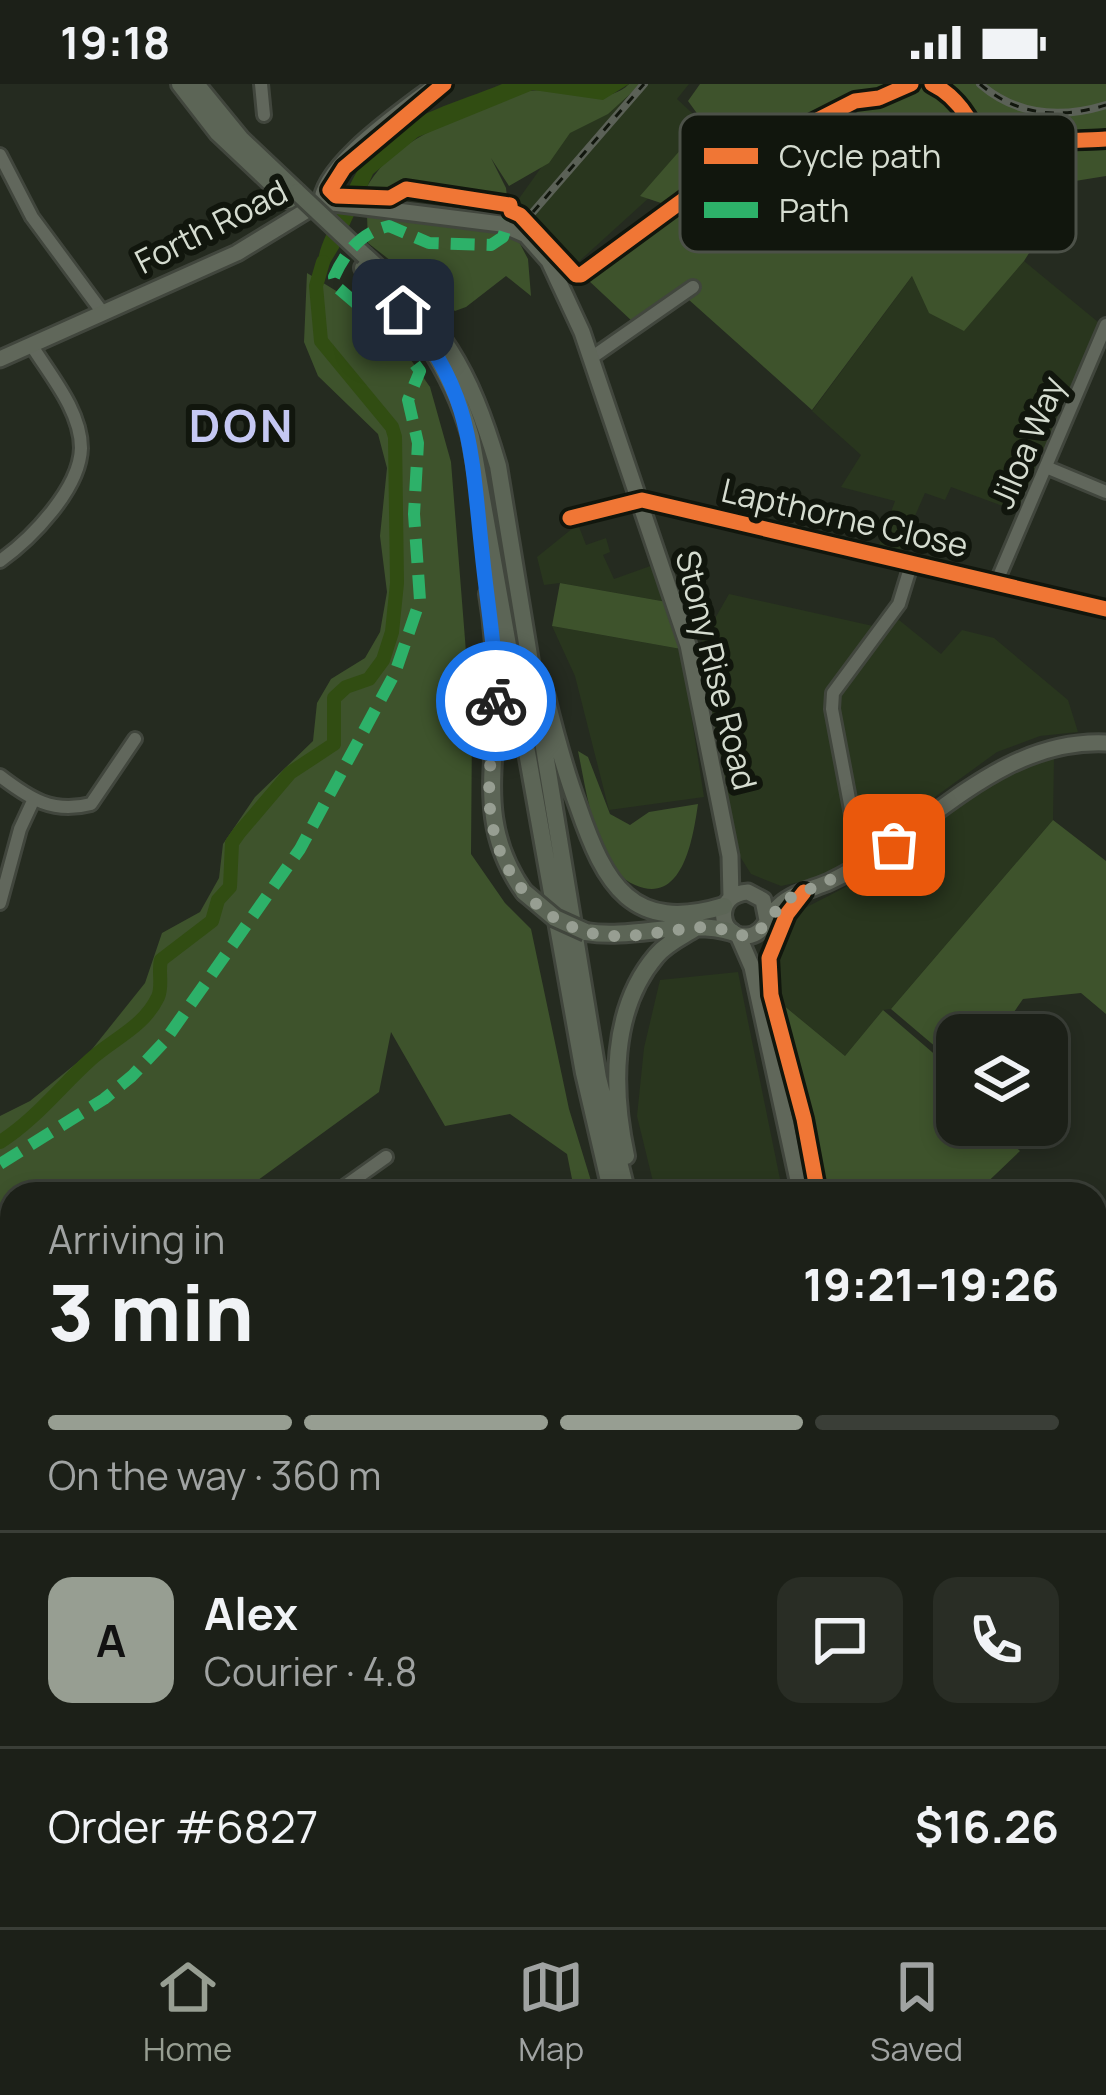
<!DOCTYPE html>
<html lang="en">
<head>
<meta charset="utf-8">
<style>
  body { margin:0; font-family:Manrope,sans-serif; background:#292d25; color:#f1f3f6; height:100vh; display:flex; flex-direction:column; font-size:45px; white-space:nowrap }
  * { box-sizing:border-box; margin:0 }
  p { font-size:39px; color:#a0a3a2 }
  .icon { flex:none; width:66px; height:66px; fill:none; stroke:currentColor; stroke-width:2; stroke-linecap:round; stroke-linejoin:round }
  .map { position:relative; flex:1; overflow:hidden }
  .drawer { position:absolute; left:0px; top:1098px; width:1107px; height:747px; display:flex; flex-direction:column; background:#1c2018; border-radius:36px 36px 0 0; box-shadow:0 6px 18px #0003,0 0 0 3px #3a3e37 }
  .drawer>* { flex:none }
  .buttons { position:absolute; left:936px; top:930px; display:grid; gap:24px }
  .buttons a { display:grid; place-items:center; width:132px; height:132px; border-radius:24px; background:#1c2018; box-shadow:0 6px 18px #0003,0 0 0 3px #3a3e37; font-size:60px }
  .pin { position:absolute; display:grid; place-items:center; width:102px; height:102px; color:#fff; margin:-51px; border-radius:24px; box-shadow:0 6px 18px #0006 }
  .courier { position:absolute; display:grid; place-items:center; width:120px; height:120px; margin:-60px; border:9px solid #1a73e8; border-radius:50%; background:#fff; color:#222; box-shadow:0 3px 15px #0007 }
  .head em { font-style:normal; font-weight:800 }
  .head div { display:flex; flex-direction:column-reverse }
  .head { display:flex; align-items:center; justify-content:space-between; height:204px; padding:0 48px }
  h1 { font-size:78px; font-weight:800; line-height:90px }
  .bar { display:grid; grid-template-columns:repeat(4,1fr); gap:18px 12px; align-content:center; height:144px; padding:0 48px }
  .bar i { height:15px; border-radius:9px; background:#3a3e37 }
  .bar .current { background:#979e92 }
  .bar p { grid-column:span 4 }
  .line { display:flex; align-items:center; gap:30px; padding:0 48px; border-top:3px solid #3a3e37 }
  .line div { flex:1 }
  .round { display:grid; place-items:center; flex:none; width:126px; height:126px; border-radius:24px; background:#292d25 }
  .status { display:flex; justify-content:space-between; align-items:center; height:84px; padding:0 60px; background:#1c2018; direction:ltr }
  .status svg { height:33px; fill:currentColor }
  .tab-bar { display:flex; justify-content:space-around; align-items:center; height:168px; border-top:3px solid #3a3e37; background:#1c2018; font-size:33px; color:#a0a3a2 }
  .tab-bar a { display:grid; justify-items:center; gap:6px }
  .tab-bar .current { color:#979e92 }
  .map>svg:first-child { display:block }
  .built { fill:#29361e }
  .green { fill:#3e532c }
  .water { fill:#314d12 }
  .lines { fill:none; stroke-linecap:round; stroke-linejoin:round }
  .river { stroke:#314d12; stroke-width:14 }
  .minor-casing { stroke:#41463d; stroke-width:18 }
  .major-casing { stroke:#41463d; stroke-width:21 }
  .highway-casing { stroke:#41463d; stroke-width:22 }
  .minor { stroke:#61675c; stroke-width:12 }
  .major { stroke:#60675a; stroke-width:15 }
  .highway { stroke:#5c6556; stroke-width:16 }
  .rail-casing { stroke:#5b6157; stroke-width:8 }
  .rail { stroke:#11160d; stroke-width:3; stroke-dasharray:9; stroke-linecap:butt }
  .highway-bridge-casing { stroke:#41463d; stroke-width:22; stroke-linecap:butt }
  .highway-bridge { stroke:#5c6556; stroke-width:16 }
  .quiet { stroke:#2db169; stroke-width:12; stroke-dasharray:24 12; stroke-linecap:butt }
  .cycleway-casing { stroke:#11160d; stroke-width:22 }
  .cycleway { stroke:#f07635; stroke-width:15 }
  .done { stroke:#979e92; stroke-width:12; stroke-dasharray:0 21.6 }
  .route { stroke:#1a73e8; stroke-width:15 }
  .labels { text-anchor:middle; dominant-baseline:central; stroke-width:12; stroke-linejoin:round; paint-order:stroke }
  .street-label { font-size:33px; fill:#d5dcd0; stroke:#11160d }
  .district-label { font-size:45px; font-weight:bold; letter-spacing:3px; fill:#c5c8f3; stroke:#11160d }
  .key { fill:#11160d; stroke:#4c5148; stroke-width:3 }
  .key-label { font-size:33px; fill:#d5dcd0 }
</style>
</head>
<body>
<div class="status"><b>19:18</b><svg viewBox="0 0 49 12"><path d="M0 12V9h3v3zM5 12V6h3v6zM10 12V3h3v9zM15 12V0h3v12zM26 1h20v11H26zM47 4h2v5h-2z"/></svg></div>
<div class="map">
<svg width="1106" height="1843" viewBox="0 0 1106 1843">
  <rect width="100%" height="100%" fill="#252b20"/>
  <path class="built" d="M 638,0 L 689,0 L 677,15 L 717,52 L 574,182 L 513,123 L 570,43 Z
    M 1024,177 L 1098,238 L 1019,428 L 951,403 L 945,416 L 925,409 L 900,466 L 879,461 L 895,417 L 841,403 L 861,371 L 812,327 L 913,191 L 964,246 Z
    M 578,440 L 586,461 L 606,454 L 610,468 L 603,471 L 614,495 L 656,480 L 667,518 L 560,499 L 544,501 L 537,473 Z
    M 729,510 L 873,542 L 899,536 L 941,570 L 962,546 L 994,554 L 1068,616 L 1078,648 L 1040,652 L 997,668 L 826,792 L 781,802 L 751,790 L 736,766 L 693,573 Z
    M 552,542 L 681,565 L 704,713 L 609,726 L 575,592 Z
    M 1054,672 L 1053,736 L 891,925 L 883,926 L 845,972 L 771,911 L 781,850 L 799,827 L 873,789 L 983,704 L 1025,681 Z
    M 738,888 L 783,1110 L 656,1110 L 637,1032 L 644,964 L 660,896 Z"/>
  <path class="green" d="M 629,0 L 641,0 L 608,30 L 570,49 L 549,79 L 509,102 L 491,74 L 506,104 L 508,123 L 415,110 L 415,96 L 411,109 L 364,108 C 388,61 438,42 485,24 C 499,19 515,10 529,7 C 554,2 605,25 629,0 Z
    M 700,0 L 1106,0 L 1106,92 L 1075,97 L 1024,177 L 964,247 L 929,229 L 912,192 L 812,326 L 679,207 L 633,238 L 588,196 L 676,124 L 640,112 L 704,39 L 688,17 Z
    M 367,131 L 494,145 L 518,156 L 528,175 L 531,212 L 506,192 L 466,223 L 455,227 L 368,159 Z
    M 307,189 L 382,235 L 430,303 L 451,378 L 472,644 L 471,770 L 505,819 L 531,845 L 569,1025 L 595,1110 L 575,1110 L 567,1070 L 510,1030 L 445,1042 L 391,948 L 379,1008 L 239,1110 L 12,1110 L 12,1323 L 0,1326 L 0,1032 L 30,1017 L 89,969 L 145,899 L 162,849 L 200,828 L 219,794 L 223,760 L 255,713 L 313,657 L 317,619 L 331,595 L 365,574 L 380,548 L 387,508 L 380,452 L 387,384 L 378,350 L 318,292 L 304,258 Z
    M 560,499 L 667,518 L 681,565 L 552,542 Z
    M 578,667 L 588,673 L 610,730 L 630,741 L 649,728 L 698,720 C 693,754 683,822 635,801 C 621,795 610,782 604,768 C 590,736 585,701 578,667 Z
    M 1053,736 L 1106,777 L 1106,930 L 1081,909 L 1023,915 L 998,951 L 957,951 L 957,981 L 891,925 Z
    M 771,911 L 845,972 L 883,926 L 953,986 L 946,998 L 957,1008 L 957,1041 L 993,1041 L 1020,1067 L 975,1110 L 810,1110 Z"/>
  <path class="water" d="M 502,0 L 629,0 L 603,16 L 533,6 L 418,53 L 373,90 L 339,164 L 327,184 L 318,190 C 315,168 328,148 337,128 C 348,106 357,81 375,63 C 406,31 461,17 502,0 Z"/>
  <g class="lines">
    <path class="river" d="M 0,1058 C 35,1036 60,1003 90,976 C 113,955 144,943 158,913 C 163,902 158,888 161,876 L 212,837 L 218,816 L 230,803 L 232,759 L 239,749 L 290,689 L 334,660 L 334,614 L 346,603 L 369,595 L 383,576 L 392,548 L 397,499 L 395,353 L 392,343 L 321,257 L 316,202 L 323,178"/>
    <defs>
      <path id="minor" d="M 261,0 L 264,31
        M 0,71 L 32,133 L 103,229
        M 320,122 C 317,82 404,24 435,0
        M 591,274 L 693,203
        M 1046,383 L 1106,408
        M 570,434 L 642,416 L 1106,525
        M 0,477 C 31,455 80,405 81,364 C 81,327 50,291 32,262
        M 997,497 L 1106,241
        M 0,692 C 30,715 53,730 91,720 L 135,655
        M 866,780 L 853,736 L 832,625 L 833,609 L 899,520 L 911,481
        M 0,819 L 20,745 L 33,717
        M 334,1110 L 386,1073
        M 1095,1212 L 1106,1213
        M 1095,1547 L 1106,1539
        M 0,1703 L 12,1705
        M 734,1833 L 746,1843
        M 365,1843 L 369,1833
        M 510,1843 L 512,1833
        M 616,1843 L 617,1833"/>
      <path id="major" d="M 0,275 L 237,169 L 309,125 L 333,119 L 501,140 L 526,151 L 549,177 L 582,248 L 688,561 L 730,772 L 731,813
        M 767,836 L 763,816 L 748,808 C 713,810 718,854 747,852 C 764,851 768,832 779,822 C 792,809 813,805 829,798 C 922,755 994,654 1106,659
        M 738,851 L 752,883 L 801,1110
        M 953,1833 L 955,1843"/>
      <path id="highway" d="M 180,0 L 218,49 L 289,116
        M 196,0 L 241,55 L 297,108
        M 365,172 C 442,241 469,283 498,382 L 598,994 L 627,1110
        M 363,184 C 414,234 451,284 471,353 L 584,989 L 612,1110
        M 488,510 C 494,545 496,579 496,615 C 495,688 478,743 524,808
        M 546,613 C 555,650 565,687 578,722 C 605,801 632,850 724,822
        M 586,848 C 634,856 686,834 732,848
        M 626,1072 C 612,1007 610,926 656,872 C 666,860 681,853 694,845
        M 1095,1630 L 1106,1635
        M 1095,1650 L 1106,1655
        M 1095,1666 L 1106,1670"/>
    </defs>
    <use href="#minor" class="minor-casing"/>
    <use href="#major" class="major-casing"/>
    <use href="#highway" class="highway-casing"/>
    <use href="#minor" class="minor"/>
    <use href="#major" class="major"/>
    <use href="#highway" class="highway"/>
    <defs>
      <path id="rail" d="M 980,0 C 1017,32 1060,35 1106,21
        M 533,128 L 644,0"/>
    </defs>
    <use href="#rail" class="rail-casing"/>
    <use href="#rail" class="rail"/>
    <defs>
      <path id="highway-bridge" d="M 297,108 L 365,172
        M 524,808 L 555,834 L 586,848"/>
    </defs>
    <use href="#highway-bridge" class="highway-bridge-casing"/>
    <use href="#highway-bridge" class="highway-bridge"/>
    <path class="quiet" d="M 0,1080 L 104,1015 L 132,992 L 164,958 L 300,765 L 395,589 L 420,516 L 414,430 L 418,359 L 408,316 L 420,287 L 394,252 L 337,203 L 334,193 C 345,168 362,148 389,142 L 429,159 L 491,161 L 503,153 L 511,127"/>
    <defs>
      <path id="cycleway" d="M 444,0 L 344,84 L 330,106 L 336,112 L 390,114 L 406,105 L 510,121 L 511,127 L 520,131 L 576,191 L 581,191 L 735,78 L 855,17 L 879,14 L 911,0
        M 932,0 C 972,19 982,67 1000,103 L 1012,108 L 1023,102 C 1024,91 1023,73 1030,64 C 1038,55 1091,57 1106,55
        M 570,434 L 642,416 L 1106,525
        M 804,808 L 787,830 L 769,874 L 771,911 L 804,1035 L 818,1110"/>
    </defs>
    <use href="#cycleway" class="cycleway-casing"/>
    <use href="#cycleway" class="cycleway"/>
  </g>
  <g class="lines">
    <path class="done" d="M 496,617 C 494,658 483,707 494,748 C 507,803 553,849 612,852 C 643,853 674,845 705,843 C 721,842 734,852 750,852 L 763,843 L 785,816 L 866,780 L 894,761"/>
    <path class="route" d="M 403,226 C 473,306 471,369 482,468 C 487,519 496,566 496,617"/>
  </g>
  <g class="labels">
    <g class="street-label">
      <text transform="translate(211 142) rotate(-27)">Forth Road</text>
      <text transform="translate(1027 358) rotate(-67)">Jiloa Way</text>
      <text transform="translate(845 433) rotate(13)">Lapthorne Close</text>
      <text transform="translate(717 586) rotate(76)">Stony Rise Road</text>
    </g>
    <g class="district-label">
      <text x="242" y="341">DON</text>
    </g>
  </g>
  <rect x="680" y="30" width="396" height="138" rx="18" class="key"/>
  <rect x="704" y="64" width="54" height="16" fill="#f07635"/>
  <rect x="704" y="118" width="54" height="16" fill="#2db169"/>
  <g class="key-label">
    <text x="779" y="84">Cycle path</text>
    <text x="779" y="138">Path</text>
  </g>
</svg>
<div class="buttons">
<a><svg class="icon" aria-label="layers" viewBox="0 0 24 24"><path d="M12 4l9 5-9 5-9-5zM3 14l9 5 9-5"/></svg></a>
</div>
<div class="pin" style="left:894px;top:761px;background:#ea580c"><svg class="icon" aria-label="bag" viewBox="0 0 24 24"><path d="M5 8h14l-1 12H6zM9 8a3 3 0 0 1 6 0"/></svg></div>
<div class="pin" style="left:403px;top:226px;background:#1f2937"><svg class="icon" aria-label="home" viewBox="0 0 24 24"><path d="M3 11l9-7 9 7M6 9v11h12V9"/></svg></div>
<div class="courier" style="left:496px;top:617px"><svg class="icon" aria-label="bike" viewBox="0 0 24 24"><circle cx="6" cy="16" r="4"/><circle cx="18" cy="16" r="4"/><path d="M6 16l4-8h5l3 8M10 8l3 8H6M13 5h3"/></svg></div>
<section class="drawer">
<div class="head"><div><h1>3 min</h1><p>Arriving in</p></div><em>19:21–19:26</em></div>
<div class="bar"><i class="current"></i><i class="current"></i><i class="current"></i><i></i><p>On the way · 360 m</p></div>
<div class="line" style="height:216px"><b class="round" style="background:#979e92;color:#111">A</b><div><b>Alex</b><p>Courier · 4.8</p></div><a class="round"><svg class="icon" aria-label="chat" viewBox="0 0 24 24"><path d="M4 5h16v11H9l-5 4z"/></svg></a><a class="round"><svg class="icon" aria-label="phone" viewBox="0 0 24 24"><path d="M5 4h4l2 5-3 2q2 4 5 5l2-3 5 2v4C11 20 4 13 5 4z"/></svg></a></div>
<div class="line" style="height:156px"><div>Order #6827</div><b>$16.26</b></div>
</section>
</div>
<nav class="tab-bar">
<a class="current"><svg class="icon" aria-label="home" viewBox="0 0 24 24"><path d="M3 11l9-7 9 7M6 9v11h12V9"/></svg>Home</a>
<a><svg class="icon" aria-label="map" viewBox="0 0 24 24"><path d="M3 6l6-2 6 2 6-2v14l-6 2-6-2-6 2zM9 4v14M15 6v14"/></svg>Map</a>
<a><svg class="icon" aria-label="saved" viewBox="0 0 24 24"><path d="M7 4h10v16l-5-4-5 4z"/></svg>Saved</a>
</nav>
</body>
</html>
